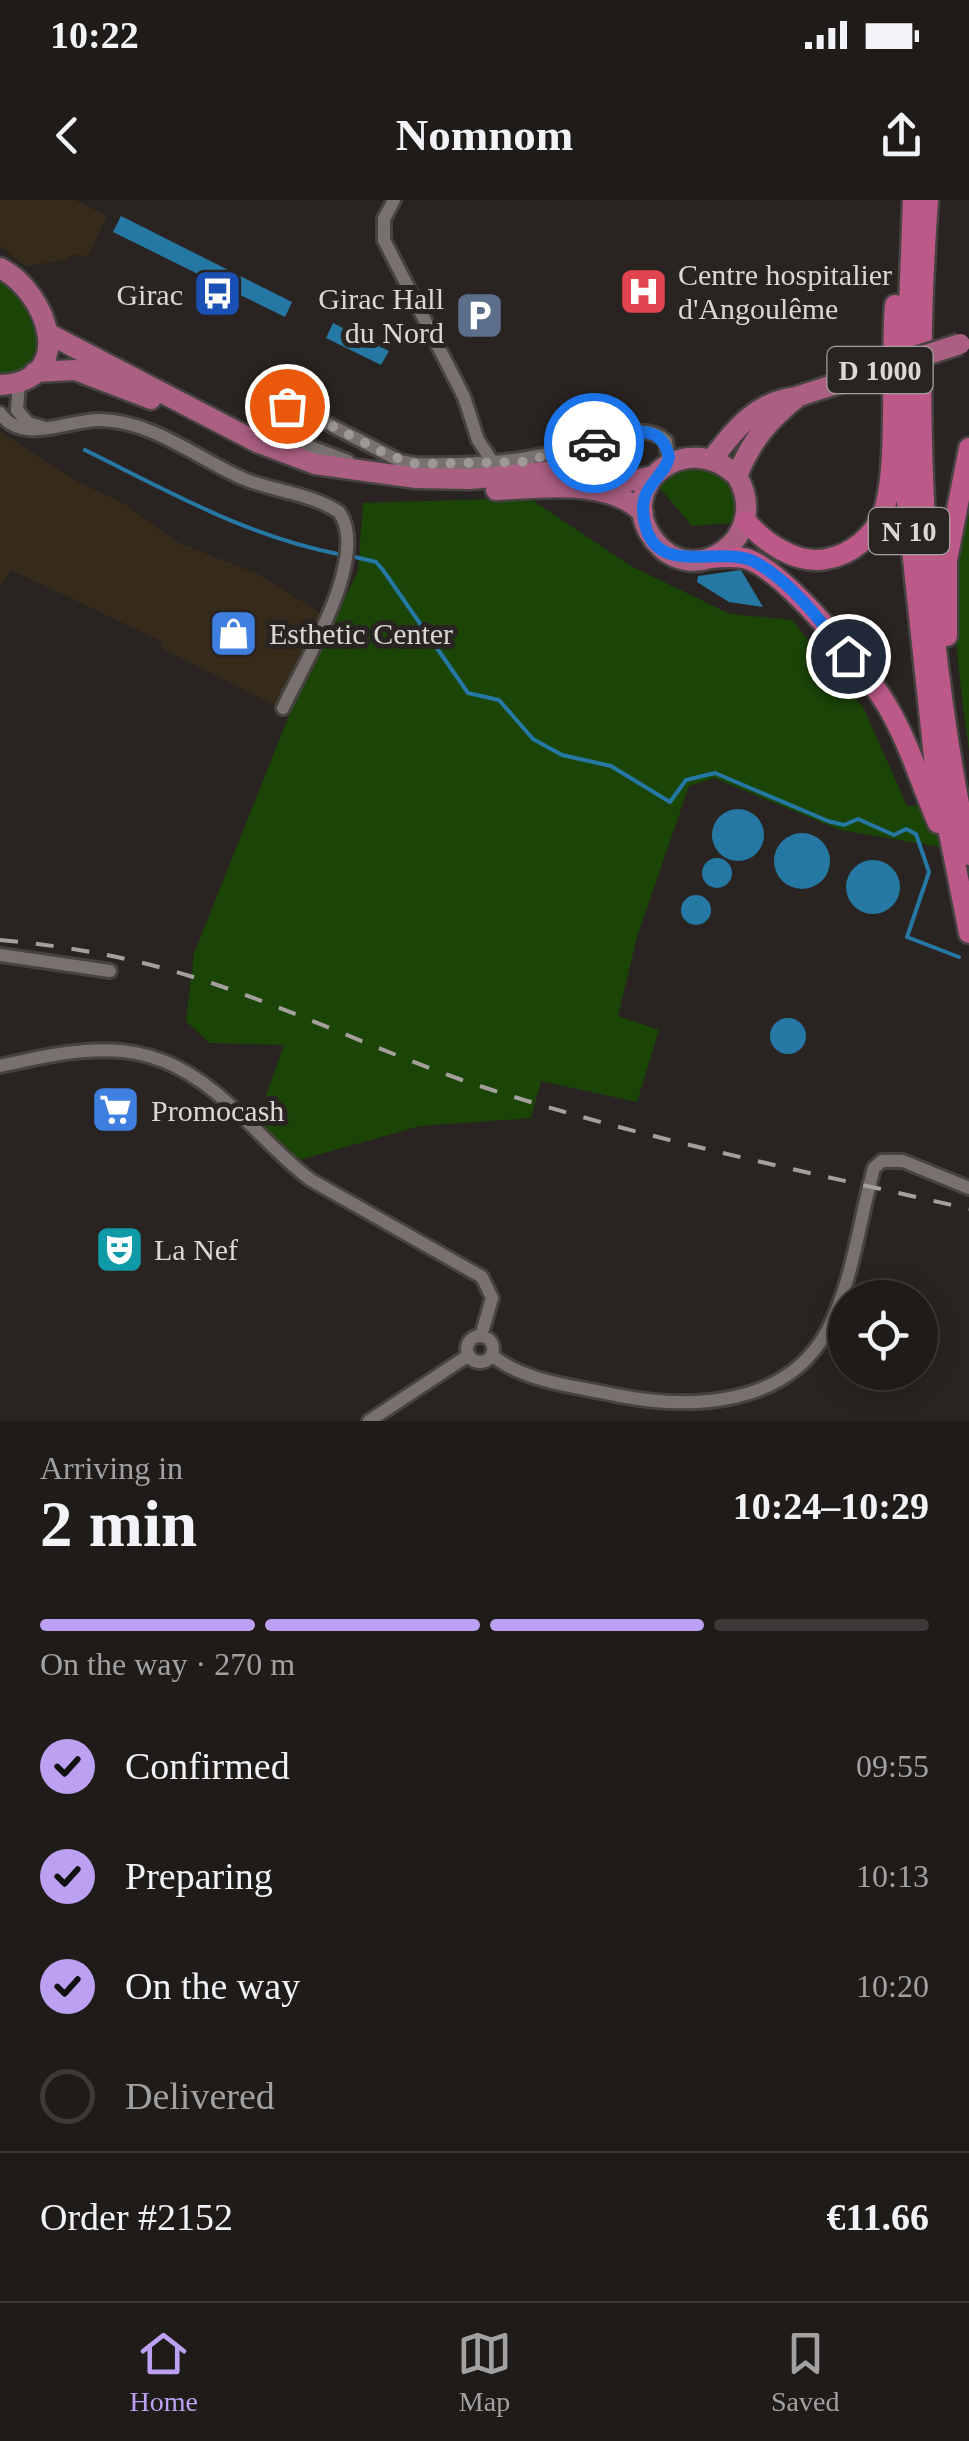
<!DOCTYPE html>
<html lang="en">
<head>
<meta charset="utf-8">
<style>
  body { margin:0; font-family:"Times New Roman",serif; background:#272422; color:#f1f3f6; height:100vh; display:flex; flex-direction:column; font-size:38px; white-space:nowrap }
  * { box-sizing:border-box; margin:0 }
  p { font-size:32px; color:#a1a1a2 }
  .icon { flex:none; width:55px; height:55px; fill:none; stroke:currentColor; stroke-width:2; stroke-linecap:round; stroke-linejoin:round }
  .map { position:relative; height:1221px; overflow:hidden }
  .sheet { display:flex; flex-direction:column; background:#1f1b19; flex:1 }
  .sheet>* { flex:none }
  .fabs { position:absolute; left:828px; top:1080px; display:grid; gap:20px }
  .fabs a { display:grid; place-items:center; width:110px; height:110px; border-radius:50%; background:#1f1b19; box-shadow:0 5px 25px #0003,0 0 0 2px #3c3938; font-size:50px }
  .pin { position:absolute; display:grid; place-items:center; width:85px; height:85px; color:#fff; margin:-42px; border:5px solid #fff; border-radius:50%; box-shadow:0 2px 10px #0007 }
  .courier { position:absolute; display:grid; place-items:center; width:100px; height:100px; margin:-50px; border:8px solid #1a73e8; border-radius:50%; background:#fff; color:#222; box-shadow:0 2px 12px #0007 }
  .overview em { font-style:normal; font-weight:700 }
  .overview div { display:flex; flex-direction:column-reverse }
  .overview { display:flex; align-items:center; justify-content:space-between; height:170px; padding:0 40px }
  h1 { font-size:65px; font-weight:700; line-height:75px }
  .bar { display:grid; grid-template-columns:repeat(4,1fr); gap:15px 10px; align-content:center; height:120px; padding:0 40px }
  .bar i { height:12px; border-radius:8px; background:#3c3938 }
  .bar .current { background:#bca0f2 }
  .bar p { grid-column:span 4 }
  .line { display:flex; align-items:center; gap:25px; padding:0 40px; border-top:2px solid #3c3938 }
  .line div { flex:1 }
  ol { padding:0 40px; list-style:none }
  li { display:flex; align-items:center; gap:30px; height:110px }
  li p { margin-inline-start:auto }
  li .icon { padding:10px; border-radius:50%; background:#bca0f2; color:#111; stroke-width:4 }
  li:last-child { color:#a1a1a2 }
  li i { width:55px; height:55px; border:5px solid #3c3938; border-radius:50% }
  .status { display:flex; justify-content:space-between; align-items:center; height:70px; padding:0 50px; background:#1f1b19; direction:ltr }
  .status svg { height:28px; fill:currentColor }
  header { display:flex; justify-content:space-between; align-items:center; height:130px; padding:0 40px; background:#1f1b19; font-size:45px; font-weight:700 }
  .menu { display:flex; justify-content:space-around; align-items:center; height:140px; border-top:2px solid #3c3938; background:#1f1b19; font-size:28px; color:#a1a1a2 }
  .menu a { display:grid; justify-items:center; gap:5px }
  .menu .current { color:#bca0f2 }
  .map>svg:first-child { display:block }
  .commercial { fill:#362a1b }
  .green { fill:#1b4407 }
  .water { fill:#2678a4 }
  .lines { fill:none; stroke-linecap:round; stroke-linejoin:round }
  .stream { stroke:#2678a4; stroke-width:4 }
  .minor-casing { stroke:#464240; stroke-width:18 }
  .primary-casing { stroke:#464240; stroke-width:25 }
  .trunk-casing { stroke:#464240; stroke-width:25 }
  .minor { stroke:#78716f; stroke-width:12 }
  .primary { stroke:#ab5f82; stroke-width:20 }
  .trunk { stroke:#bc5988; stroke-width:20 }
  .rail { stroke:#a5a09e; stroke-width:4; stroke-dasharray:18 18; stroke-linecap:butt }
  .primary-bridge-casing { stroke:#464240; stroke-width:25; stroke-linecap:butt }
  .primary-bridge { stroke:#ab5f82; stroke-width:20 }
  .done { stroke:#9d9896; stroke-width:10; stroke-dasharray:0 18 }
  .route { stroke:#1a73e8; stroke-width:12 }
  .labels { text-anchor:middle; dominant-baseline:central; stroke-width:10; stroke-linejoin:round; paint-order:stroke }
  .shield { fill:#292421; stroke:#a6a19f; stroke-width:2.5 }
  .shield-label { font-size:28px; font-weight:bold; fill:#dbd7d5 }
  .poi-label { font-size:30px; fill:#dbd7d5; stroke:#292421; text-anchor:start }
</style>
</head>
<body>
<div class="status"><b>10:22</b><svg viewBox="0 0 49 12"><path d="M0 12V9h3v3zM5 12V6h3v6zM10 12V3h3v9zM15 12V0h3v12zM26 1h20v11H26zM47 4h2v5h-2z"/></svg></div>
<header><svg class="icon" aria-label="back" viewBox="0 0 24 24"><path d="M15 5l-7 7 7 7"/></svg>Nomnom<svg class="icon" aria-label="share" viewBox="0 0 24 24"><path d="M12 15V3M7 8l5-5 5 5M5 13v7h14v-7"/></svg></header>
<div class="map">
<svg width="969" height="1221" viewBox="0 0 969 1221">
  <rect width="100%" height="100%" fill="#292421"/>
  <path class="commercial" d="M 0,0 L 75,0 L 107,16 L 88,56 L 73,55 L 66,60 L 25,66 L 0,46 Z
    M 0,231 L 76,281 L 123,303 L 179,343 L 258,374 L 334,421 L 290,513 L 161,448 L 163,442 L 11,370 L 0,387 Z"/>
  <path class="green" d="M 0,80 L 24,102 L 38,140 C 35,160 22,174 0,174 Z
    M 697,265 C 725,276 737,286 737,318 L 732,323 L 692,326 L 659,287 L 676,270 Z
    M 969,286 L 969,550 C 957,463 944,372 969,286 Z
    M 529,298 L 631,366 L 730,414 L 792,420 L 864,509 L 907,606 L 969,603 L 969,652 L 840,630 L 714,578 L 689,586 L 637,737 L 618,816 L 659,830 L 637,902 L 541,881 L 531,918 L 420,926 L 296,961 L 256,924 L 284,845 L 209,843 L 186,821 L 194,754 L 290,513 L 358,371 L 363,303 Z"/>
  <path class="water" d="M 121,16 L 292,102 L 285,117 L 113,32 Z
    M 333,123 L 389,151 L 381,165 L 326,138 Z
    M 741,370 L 763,407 L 729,402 L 697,382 L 698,376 Z
    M712 635a26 26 0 1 1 52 0a26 26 0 1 1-52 0Z
    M774 661a28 28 0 1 1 56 0a28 28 0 1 1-56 0Z
    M702 673a15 15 0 1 1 30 0a15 15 0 1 1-30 0Z
    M846 687a27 27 0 1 1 54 0a27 27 0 1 1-54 0Z
    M681 710a15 15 0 1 1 30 0a15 15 0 1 1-30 0Z
    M770 836a18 18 0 1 1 36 0a18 18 0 1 1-36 0Z"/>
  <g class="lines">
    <path class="stream" d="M 85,250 C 168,291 246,336 338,354
      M 355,357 L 376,362 L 383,370 L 468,493 L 499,500 L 533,539 L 562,555 L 611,566 L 670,602 L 686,580 L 715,573 L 828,621 L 844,625 L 858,619 L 894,635 L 906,629 L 916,634 L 929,672 L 907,737 L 959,757"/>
    <defs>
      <path id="minor" d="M 394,0 L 384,19 L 384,40 L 464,197 L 478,240 L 494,264
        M 19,182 L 17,210 L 28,223 L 42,227
        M287 203a15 15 0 1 1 30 0a15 15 0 1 1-30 0Z
        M 0,213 C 22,246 68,219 101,220 C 153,221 198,259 244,279 C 274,291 312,294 339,312 C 371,356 303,465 283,508
        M 311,215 L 400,261 L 416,264 C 501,266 542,258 622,235 C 638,230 654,230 666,241 L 669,263
        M 301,218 L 300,233 L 306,245 L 348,261
        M 0,755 L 110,771
        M 0,866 C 97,844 154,835 231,906 C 259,931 281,958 311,980 L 482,1077 L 492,1098 L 481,1136
        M467 1149a13 13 0 1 1 26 0a13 13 0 1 1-26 0Z
        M 492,1155 C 523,1182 576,1186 615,1195 C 690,1210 786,1207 827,1131 C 853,1082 859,1021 874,968 L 882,961 L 903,961 L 969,988
        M 369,1221 L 469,1155"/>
      <path id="primary" d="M 0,68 C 49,93 78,182 0,185
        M 49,134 L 259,243 L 315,264 L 416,278 L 470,279 L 565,270 L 630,281 L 654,276
        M 35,172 L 75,170 L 151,199
        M 712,259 C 737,227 756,202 797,197
        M 737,276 C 686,227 613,286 654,340 C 694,392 773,337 737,276 C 751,241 769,219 799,196
        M 496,290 C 540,288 609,278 643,313"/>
      <path id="trunk" d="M 913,0 L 903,265 L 934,557 L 969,733
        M 928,0 C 912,220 924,439 969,655
        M 746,321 C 764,342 796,365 826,359 C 851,355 874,336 883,313 C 899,270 890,158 895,105
        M 712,358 C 724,357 738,355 750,360 C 789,376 863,467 886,504 C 908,540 921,584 938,623
        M 947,436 L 947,360 L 969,248"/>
    </defs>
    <use href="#minor" class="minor-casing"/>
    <use href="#primary" class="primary-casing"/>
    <use href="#trunk" class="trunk-casing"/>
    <use href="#minor" class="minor"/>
    <use href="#primary" class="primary"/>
    <use href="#trunk" class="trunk"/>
    <path class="rail" d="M 0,740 C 66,746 130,757 193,777 C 285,806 372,848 462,880 C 627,936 800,970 969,1009"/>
    <defs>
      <path id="primary-bridge" d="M 799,196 L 960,144"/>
    </defs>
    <use href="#primary-bridge" class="primary-bridge-casing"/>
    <use href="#primary-bridge" class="primary-bridge"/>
  </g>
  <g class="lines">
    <path class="done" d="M 287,206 L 294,216 L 311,215 L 388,255 L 416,264 L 522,262 L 594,243"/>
    <path class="route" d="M 594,243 C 623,234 661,218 669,257 C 665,276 642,285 643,310 C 647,384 719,343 755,362 C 793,383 822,423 848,456"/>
  </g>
  <defs>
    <symbol id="hospital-square" viewBox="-11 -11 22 22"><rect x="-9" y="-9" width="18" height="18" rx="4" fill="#e0444e" stroke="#292421"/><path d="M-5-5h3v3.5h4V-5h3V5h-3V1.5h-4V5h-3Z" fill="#fff"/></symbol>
    <symbol id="bus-square" viewBox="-11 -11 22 22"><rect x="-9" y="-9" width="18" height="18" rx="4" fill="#1a4fb4" stroke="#292421"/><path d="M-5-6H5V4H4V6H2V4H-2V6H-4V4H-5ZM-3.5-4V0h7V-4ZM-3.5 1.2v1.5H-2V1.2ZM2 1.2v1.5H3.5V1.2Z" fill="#fff"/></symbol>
    <symbol id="parking-square" viewBox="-11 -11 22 22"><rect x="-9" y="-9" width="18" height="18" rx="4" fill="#5c6f8a" stroke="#292421"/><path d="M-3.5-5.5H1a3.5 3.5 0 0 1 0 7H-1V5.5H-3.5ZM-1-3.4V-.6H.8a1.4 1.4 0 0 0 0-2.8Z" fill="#fff"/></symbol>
    <symbol id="shop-square" viewBox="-11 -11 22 22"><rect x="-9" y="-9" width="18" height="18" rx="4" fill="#3f7fe0" stroke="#292421"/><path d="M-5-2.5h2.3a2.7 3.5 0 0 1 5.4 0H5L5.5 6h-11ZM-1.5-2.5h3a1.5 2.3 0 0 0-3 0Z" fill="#fff"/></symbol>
    <symbol id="supermarket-square" viewBox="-11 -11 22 22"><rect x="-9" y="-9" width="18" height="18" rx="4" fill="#3f7fe0" stroke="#292421"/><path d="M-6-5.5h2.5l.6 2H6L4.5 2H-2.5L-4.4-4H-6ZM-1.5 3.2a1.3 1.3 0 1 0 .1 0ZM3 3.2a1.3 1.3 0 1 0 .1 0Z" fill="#fff"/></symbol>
    <symbol id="theatre-square" viewBox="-11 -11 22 22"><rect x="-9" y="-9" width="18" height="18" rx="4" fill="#0f9aa8" stroke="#292421"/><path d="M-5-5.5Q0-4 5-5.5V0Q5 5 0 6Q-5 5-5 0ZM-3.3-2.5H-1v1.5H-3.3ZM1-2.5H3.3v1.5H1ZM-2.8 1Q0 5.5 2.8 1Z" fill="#fff"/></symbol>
  </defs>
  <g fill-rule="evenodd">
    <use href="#hospital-square" x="616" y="64" width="55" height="55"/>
    <use href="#bus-square" x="190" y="66" width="55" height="55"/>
    <use href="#parking-square" x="452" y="88" width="55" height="55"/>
    <use href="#shop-square" x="206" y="406" width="55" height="55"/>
    <use href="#supermarket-square" x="88" y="882" width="55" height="55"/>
    <use href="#theatre-square" x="92" y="1022" width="55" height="55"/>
  </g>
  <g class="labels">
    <g class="shield">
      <rect x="827.5" y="147" width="105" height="46" rx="8"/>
      <rect x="869" y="308" width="80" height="46" rx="8"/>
    </g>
    <g class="shield-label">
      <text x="880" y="170">D 1000</text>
      <text x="909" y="331">N 10</text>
    </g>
    <g class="poi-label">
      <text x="678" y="74">Centre hospitalier<tspan x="678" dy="34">d'Angoulême</tspan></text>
      <text x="183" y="94" text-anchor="end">Girac</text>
      <text x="444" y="98" text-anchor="end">Girac Hall<tspan x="444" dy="34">du Nord</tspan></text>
      <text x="269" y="433">Esthetic Center</text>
      <text x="151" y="910">Promocash</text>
      <text x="154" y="1049">La Nef</text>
    </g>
  </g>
</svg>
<div class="fabs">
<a><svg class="icon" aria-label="locate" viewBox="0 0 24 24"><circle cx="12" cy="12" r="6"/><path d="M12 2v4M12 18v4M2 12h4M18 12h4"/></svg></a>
</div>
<div class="pin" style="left:287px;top:206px;background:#ea580c"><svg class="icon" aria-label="bag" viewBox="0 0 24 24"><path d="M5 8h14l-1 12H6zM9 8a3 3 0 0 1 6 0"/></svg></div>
<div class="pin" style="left:848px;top:456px;background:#1f2937"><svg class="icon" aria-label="home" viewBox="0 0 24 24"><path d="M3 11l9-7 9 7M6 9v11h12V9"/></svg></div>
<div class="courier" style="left:594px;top:243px"><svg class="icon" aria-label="car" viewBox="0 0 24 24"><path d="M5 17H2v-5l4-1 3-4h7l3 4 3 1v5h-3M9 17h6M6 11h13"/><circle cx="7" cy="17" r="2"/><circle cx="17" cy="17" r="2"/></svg></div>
</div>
<section class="sheet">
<div class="overview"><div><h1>2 min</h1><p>Arriving in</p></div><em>10:24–10:29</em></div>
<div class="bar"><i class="current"></i><i class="current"></i><i class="current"></i><i></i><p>On the way · 270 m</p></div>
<ol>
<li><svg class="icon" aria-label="check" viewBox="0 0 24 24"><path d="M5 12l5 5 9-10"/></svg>Confirmed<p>09:55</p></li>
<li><svg class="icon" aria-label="check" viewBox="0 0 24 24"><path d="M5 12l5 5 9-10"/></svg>Preparing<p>10:13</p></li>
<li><svg class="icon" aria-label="check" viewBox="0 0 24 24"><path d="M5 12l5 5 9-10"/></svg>On the way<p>10:20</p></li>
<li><i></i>Delivered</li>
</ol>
<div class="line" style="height:130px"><div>Order #2152</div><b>€11.66</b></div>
</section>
<nav class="menu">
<a class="current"><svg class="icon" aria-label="home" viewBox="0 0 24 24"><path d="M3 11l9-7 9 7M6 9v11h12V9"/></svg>Home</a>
<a><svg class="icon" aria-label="map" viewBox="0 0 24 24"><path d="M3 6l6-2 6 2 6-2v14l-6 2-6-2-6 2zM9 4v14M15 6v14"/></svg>Map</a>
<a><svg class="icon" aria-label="saved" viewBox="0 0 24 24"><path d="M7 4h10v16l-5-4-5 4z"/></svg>Saved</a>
</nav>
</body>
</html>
